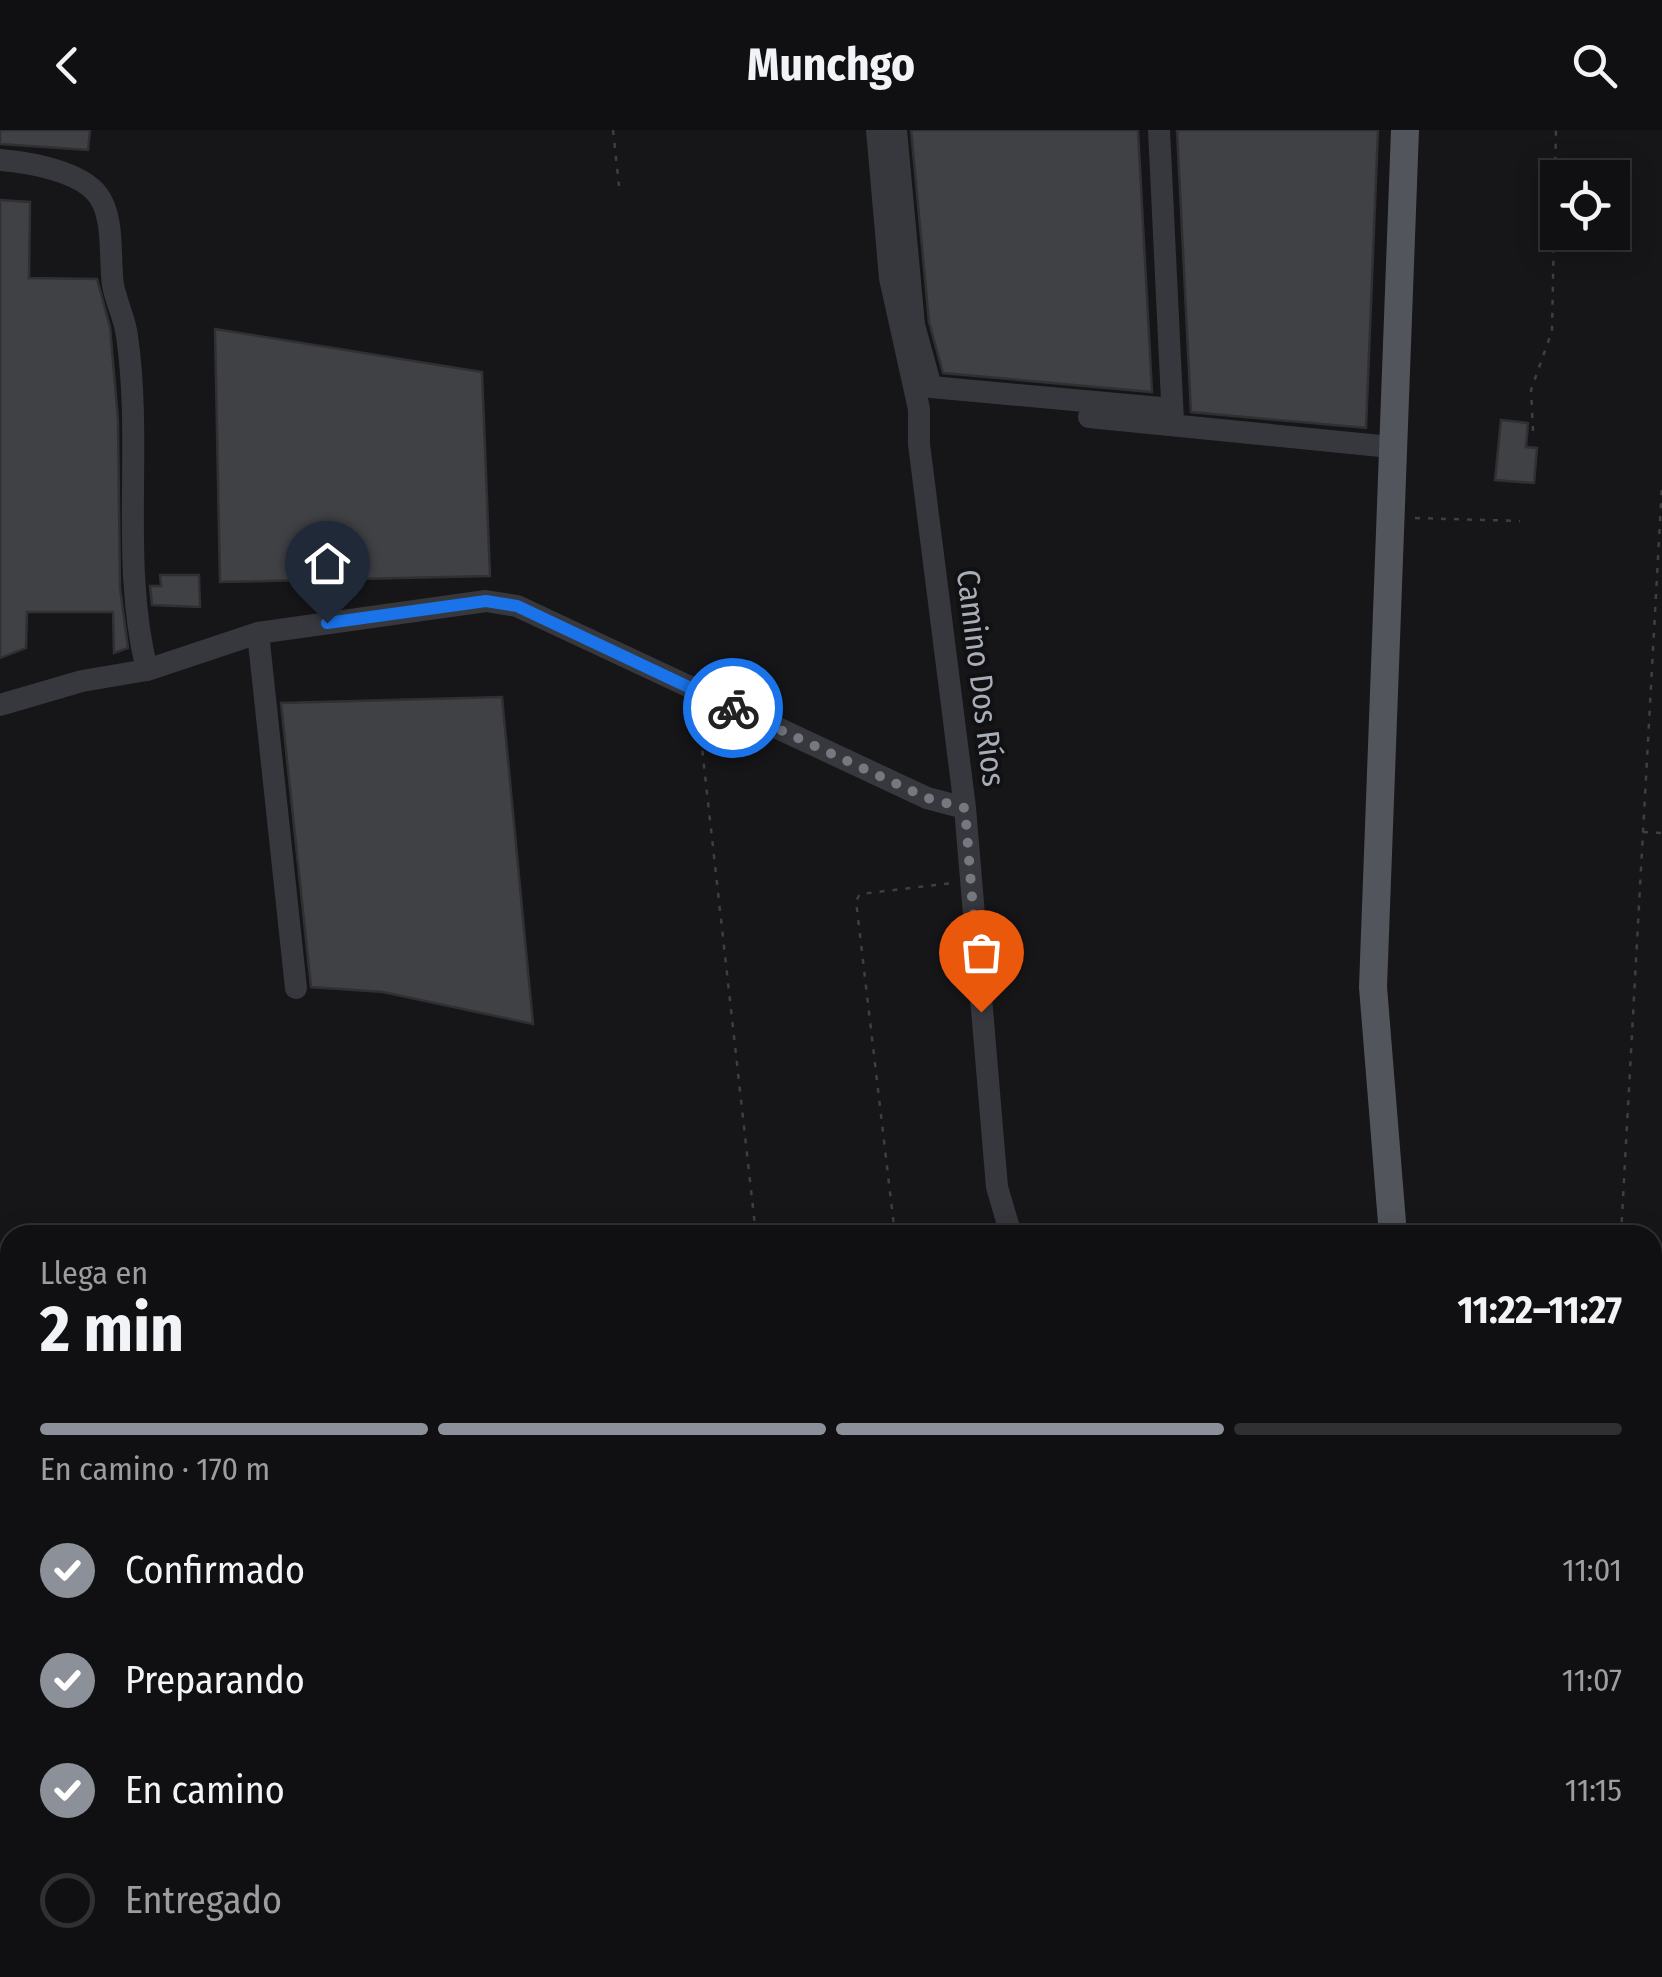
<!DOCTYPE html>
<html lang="es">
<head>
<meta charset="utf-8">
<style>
  body { margin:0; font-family:"Fira Sans Condensed",sans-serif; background:#1e1e20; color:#f1f3f6; height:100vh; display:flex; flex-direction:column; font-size:38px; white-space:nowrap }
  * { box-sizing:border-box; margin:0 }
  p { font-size:32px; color:#9c9d9f }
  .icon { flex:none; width:55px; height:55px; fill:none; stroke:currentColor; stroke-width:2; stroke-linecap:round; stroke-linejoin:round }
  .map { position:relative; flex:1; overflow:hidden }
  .details { position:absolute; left:0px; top:1095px; width:1662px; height:752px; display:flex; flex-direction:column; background:#101012; border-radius:30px 30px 0 0; box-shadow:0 5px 25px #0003,0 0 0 2px #303032 }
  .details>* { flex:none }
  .buttons { position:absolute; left:1540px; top:30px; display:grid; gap:20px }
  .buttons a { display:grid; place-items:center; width:90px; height:90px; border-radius:0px; background:#101012; box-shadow:0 5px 25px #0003,0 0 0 2px #303032; font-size:50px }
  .pin { position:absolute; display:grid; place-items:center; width:85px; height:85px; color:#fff; margin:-102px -42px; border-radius:50% 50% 50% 0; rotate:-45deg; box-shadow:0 0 10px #0007 }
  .pin .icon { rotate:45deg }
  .courier { position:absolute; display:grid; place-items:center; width:100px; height:100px; margin:-50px; border:8px solid #1a73e8; border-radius:50%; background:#fff; color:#222; box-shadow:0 2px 12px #0007 }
  .head em { font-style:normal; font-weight:700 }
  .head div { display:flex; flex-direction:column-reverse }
  .head { display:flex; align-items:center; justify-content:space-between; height:170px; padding:0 40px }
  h1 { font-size:65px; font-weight:700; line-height:75px }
  .bar { display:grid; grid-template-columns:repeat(4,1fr); gap:15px 10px; align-content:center; height:120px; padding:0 40px }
  .bar i { height:12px; border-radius:8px; background:#303032 }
  .bar .selected { background:#8c9099 }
  .bar p { grid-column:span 4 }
  ol { padding:0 40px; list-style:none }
  li { display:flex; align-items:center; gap:30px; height:110px }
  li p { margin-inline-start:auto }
  li .icon { padding:10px; border-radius:50%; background:#8c9099; color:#fff; stroke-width:4 }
  li:last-child { color:#9c9d9f }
  li i { width:55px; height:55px; border:5px solid #303032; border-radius:50% }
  header { display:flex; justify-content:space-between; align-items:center; height:130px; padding:0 40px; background:#101012; font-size:45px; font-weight:700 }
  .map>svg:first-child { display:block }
  .green { fill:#1e261f }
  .building { fill:#404145; stroke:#303034; stroke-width:2.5 }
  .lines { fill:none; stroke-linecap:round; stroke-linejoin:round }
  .path { stroke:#3d3f44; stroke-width:2.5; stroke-dasharray:5 8; stroke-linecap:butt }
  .minor { stroke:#37383d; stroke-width:22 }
  .major { stroke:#53555c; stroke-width:28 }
  .highway { stroke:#63666e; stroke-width:32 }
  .done { stroke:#757880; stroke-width:10; stroke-dasharray:0 18 }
  .route { stroke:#1a73e8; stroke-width:12 }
  .labels { text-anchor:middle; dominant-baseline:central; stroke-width:8; stroke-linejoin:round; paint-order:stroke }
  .street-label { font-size:32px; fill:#a8adb8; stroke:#111113 }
</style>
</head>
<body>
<header><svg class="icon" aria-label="back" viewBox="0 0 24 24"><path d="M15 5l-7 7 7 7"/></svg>Munchgo<svg class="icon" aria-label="search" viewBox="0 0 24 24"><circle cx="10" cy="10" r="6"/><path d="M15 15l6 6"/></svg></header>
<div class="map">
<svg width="1662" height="1847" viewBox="0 0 1662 1847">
  <rect width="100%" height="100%" fill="#161618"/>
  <path class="green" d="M 150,1838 L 460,1838 L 460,1847 L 151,1847 Z"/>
  <path class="building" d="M 0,0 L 90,0 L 88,20 L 0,14 Z
    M 911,0 L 1138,0 L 1152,262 L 943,243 L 929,192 Z
    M 1177,0 L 1378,0 L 1366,298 L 1191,282 Z
    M 0,70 L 30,72 L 29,148 L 97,149 L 110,197 L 118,290 L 120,458 L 128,518 L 114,523 L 113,482 L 27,482 L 26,518 L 0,528 Z
    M 215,199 L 482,242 L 490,446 L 220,452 Z
    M 1501,290 L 1528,293 L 1526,317 L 1537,318 L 1534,353 L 1495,350 Z
    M 160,445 L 199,445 L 200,477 L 152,475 L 150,456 L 161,456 Z
    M 502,567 L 533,894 L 383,862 L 311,857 L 281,573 Z"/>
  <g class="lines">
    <path class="path" d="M 613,0 L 619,56
      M 1533,301 L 1531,260 L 1552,201 L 1556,0
      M 1415,388 L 1520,391
      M 698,582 L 756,1105
      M 1643,702 L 1662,703
      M 895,1105 L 856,771 L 860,764 L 953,753
      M 1621,1105 L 1662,355
      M 1654,1550 L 1662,1543
      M 610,1838 L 612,1847
      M 717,1838 L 718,1847"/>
    <path class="minor" d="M 877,0 L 890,148 L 919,279 L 919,314 L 965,678 L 997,1057 L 1011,1105
      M 896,0 L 914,195 L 931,257 L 1172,279
      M 1159,0 L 1173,292
      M 0,30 C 28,32 80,41 98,65 C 115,88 109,128 113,155 C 116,172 125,189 127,206 C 143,316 120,432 147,540
      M 1089,287 L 1391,317
      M 258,503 L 296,858
      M 0,575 L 82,551 L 147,540 L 258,503 L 486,471 L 517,476 L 927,668 L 965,678
      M 1652,1175 L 1662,1177
      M 0,1307 L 10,1406
      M 1652,1576 L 1662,1569
      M 1652,1718 L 1662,1734
      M 53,1838 L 54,1847
      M 1332,1847 L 1343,1838
      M 1502,1847 L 1510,1838"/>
    <path class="major" d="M 1393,1105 L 1373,857 L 1405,0
      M 1645,1838 L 1649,1847"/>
    <path class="highway" d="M 1652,1617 L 1662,1609
      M 1652,1671 L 1662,1664
      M 1379,1847 L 1389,1838
      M 1445,1847 L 1456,1838"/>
  </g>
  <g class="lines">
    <path class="done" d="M 733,578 L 927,668 L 965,678 L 981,882"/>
    <path class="route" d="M 327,493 L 486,471 L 517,476 L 733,578"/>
  </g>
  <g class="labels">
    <g class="street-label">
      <text transform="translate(981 548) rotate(83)">Camino Dos Ríos</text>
    </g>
  </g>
</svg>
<div class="buttons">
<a><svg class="icon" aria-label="locate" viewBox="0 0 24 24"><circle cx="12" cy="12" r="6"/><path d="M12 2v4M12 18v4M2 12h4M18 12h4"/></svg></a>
</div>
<div class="pin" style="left:981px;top:882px;background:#ea580c"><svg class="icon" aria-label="bag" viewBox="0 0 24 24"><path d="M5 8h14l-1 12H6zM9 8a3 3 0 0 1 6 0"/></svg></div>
<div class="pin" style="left:327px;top:493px;background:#1f2937"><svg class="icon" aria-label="home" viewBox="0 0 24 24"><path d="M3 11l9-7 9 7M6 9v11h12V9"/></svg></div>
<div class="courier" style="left:733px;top:578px"><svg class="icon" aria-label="bike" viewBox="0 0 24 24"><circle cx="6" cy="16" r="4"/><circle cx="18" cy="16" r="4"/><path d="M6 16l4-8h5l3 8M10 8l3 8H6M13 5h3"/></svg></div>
<section class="details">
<div class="head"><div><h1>2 min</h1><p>Llega en</p></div><em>11:22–11:27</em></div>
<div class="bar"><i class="selected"></i><i class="selected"></i><i class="selected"></i><i></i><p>En camino · 170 m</p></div>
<ol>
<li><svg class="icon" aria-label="check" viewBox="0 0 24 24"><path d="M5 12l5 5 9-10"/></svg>Confirmado<p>11:01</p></li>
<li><svg class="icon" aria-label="check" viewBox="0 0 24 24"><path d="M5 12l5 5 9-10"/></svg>Preparando<p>11:07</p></li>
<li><svg class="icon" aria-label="check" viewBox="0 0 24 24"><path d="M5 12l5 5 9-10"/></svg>En camino<p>11:15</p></li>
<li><i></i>Entregado</li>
</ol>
</section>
</div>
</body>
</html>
